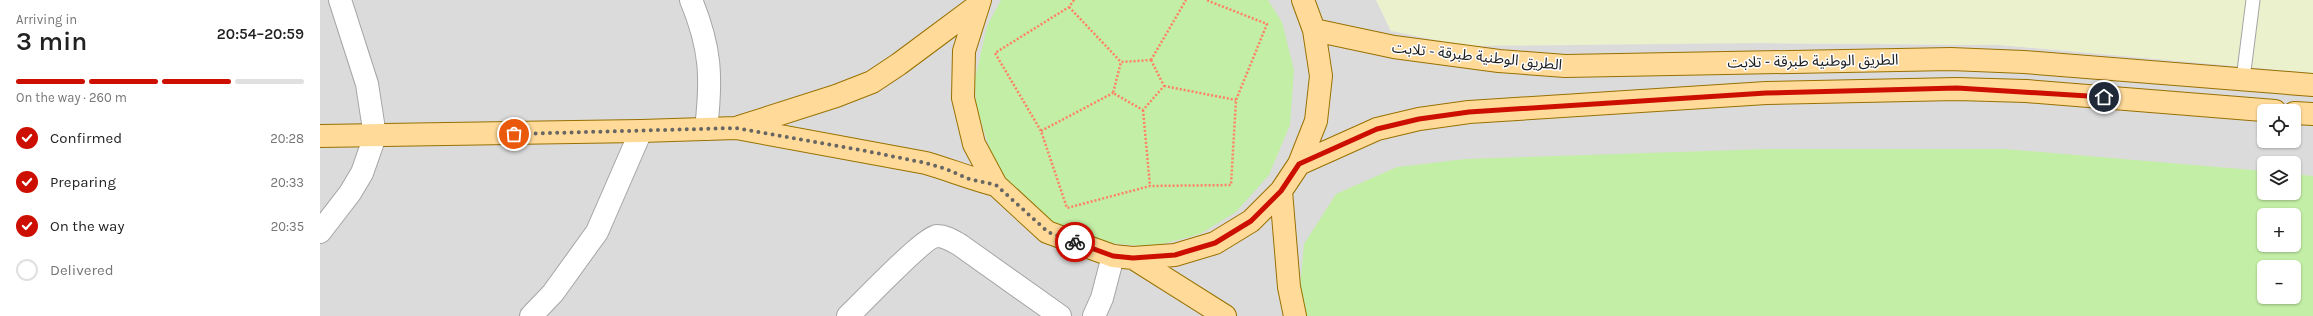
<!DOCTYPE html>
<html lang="en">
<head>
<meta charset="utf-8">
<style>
  body { margin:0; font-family:Karla,"Noto Sans Arabic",sans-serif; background:#f2f2f2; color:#222; height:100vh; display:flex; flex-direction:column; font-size:15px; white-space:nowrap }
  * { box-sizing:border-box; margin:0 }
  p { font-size:13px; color:#767676 }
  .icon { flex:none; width:22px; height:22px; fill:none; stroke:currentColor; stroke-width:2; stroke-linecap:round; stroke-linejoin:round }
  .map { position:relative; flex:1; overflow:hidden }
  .panel { display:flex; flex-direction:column; background:#fff; width:320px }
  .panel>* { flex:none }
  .fabs { position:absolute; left:1937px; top:104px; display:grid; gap:8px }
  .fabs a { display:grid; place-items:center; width:44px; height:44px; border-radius:6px; background:#fff; box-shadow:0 1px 3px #0004; font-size:20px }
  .pin { position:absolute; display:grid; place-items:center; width:34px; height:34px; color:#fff; margin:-17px; border:2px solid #fff; border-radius:50%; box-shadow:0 1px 4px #0007 }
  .courier { position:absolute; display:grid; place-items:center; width:40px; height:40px; margin:-20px; border:3px solid #cc0f00; border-radius:50%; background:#fff; color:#222; box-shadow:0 1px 5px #0007 }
  .overview em { font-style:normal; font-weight:600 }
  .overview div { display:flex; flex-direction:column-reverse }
  .overview { display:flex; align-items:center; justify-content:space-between; height:68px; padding:0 16px }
  h1 { font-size:26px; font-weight:600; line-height:30px }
  .bar { display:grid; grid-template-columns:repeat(4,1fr); gap:6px 4px; align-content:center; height:48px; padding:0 16px }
  .bar i { height:5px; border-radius:3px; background:#e0e0e0 }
  .bar .active { background:#cc0f00 }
  .bar p { grid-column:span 4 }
  ol { padding:0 16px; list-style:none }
  li { display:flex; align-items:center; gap:12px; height:44px }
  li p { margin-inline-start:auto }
  li .icon { padding:4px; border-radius:50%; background:#cc0f00; color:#fff; stroke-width:4 }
  li:last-child { color:#767676 }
  li i { width:22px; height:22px; border:2px solid #e0e0e0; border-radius:50% }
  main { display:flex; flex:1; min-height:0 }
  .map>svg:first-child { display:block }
  .residential { fill:#dcdbdb; fill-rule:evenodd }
  .farmland { fill:#ebf0cd }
  .grass { fill:#c3eea5; fill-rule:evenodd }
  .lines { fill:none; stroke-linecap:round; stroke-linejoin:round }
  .service-casing { stroke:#a5a5a5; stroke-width:15 }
  .minor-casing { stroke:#a5a5a5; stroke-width:24 }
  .primary-casing { stroke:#987100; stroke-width:24 }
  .path { stroke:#ff8065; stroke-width:2.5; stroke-dasharray:2 2; stroke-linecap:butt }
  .service { stroke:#fff; stroke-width:13 }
  .minor { stroke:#fff; stroke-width:22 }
  .primary { stroke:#ffda99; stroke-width:22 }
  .done { stroke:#686663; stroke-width:4; stroke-dasharray:0 7.2 }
  .route { stroke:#cc0f00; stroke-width:5 }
  .labels { text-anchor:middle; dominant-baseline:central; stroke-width:3; stroke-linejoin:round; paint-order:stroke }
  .street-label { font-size:15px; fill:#1e1e1e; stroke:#fff }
</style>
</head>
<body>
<main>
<section class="panel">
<div class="overview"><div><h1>3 min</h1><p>Arriving in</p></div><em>20:54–20:59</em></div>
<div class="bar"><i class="active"></i><i class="active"></i><i class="active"></i><i></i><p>On the way · 260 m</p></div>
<ol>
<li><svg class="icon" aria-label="check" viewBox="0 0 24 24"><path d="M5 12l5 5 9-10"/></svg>Confirmed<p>20:28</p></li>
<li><svg class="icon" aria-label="check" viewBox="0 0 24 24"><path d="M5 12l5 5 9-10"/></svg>Preparing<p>20:33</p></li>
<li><svg class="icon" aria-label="check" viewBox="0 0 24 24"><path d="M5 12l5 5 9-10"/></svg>On the way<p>20:35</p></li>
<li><i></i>Delivered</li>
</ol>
</section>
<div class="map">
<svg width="1993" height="316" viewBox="0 0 1993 316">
  <rect width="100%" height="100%" fill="#f0ece3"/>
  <path class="residential" d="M 0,0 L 1056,0 L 1071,31 L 1442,43 L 1680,45 L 1993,73 L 1993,316 L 0,316 ZM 1944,111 L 1974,111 L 1974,141 L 1944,141 ZM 1944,163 L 1974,163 L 1974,193 L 1944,193 ZM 1944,215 L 1974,215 L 1974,245 L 1944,245 ZM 1944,267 L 1974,267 L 1974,297 L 1944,297 Z"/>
  <path class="farmland" d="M 1056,0 L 1993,0 L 1993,73 L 1680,45 L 1442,43 L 1144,46 L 1071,31 Z"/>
  <path class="grass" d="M 681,0 L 948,0 L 962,22 L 974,70 L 970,125 L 949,175 L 916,212 L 880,234 L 831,247 L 769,241 L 728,222 L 698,197 L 675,165 L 656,106 L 655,79 L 667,26 Z
    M 1449,149 L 1684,149 L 1944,171 L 1944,193 L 1974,193 L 1974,174 L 1993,176 L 1993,316 L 985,316 L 979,297 L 984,244 L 1016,194 L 1077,167 L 1146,159 ZM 1944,215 L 1974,215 L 1974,245 L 1944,245 ZM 1944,267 L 1974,267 L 1974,297 L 1944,297 Z"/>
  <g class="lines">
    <defs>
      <path id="service" d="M 1923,79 L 1933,0"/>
      <path id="minor" d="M 371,0 C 391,48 392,78 386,129
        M 0,232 L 30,193 L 42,173 L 55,136 L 47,84 L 20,0
        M 211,316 L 233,293 L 277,232 L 321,131
        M 528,316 C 542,303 604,237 617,236 C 626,236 633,241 640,245 L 740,316
        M 774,316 L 782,298 L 793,256"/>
      <path id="primary" d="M 660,0 L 644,51 L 643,98 L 654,144 L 676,185 L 727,232 L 793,256 L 813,258 L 855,255 L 895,243 L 931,221 L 961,191 L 979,164 L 996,121 L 1001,76 L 994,30 L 983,0
        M 994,30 L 1074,47 L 1179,61 L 1245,66 L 1631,59 L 1704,62 L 1993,85
        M 1974,113 L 1993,114
        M 419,127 L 516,96 L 552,82 L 579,64 L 657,6
        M 0,136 L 321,131 L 416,128 L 606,163 C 630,170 652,179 676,185
        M 979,164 L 1057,129 L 1099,119 L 1149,112 L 1446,93 L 1637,89 L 1706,91 L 1955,111
        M 961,191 L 969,287 L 975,316
        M 813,258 L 905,316"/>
    </defs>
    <use href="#service" class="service-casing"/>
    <use href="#minor" class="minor-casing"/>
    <use href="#primary" class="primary-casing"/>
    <path class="path" d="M 754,0 L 749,7 L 675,53 L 721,131 L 747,208 L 830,186 L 911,185 L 916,100 L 947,24 L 886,0
      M 749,7 L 801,62
      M 831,60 L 844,86 L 823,110 L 793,93 L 801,62 Z
      M 831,60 L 866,0
      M 844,86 L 916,100
      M 823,110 L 830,186
      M 721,131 L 793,93"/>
    <use href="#service" class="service"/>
    <use href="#minor" class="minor"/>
    <use href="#primary" class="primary"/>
  </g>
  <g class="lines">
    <path class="done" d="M 194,134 L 416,128 L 541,150 L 606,163 L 626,169 L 649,179 L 676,185 L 728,232 L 755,242"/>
    <path class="route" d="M 755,242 L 793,256 L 813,258 L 855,255 L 895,243 L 931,221 L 961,191 L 979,164 L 1057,129 L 1099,119 L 1149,112 L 1446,93 L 1637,88 L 1784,97"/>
  </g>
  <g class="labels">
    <g class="street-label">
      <text transform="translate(1157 56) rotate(6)">الطريق الوطنية طبرقة - تلابت</text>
      <text transform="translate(1493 61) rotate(-1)">الطريق الوطنية طبرقة - تلابت</text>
    </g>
  </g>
</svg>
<div class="fabs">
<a><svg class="icon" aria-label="locate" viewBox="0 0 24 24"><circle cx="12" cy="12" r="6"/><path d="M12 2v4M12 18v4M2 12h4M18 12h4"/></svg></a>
<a><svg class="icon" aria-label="layers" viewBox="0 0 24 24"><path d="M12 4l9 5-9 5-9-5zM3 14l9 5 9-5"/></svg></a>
<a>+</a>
<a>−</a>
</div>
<div class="pin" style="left:194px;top:134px;background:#ea580c"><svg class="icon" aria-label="bag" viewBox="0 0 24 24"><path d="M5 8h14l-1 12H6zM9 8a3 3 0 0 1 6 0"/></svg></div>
<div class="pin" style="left:1784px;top:97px;background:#1f2937"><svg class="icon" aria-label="home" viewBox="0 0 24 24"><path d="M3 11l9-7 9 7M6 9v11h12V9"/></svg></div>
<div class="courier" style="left:755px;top:242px"><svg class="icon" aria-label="bike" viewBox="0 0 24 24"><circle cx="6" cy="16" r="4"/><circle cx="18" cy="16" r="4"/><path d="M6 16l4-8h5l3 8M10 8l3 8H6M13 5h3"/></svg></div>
</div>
</main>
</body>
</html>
